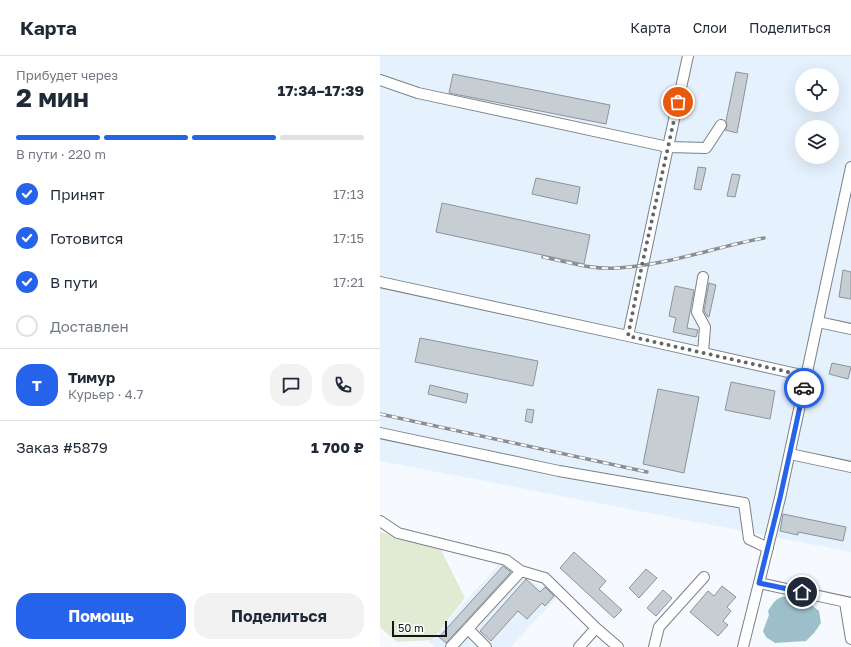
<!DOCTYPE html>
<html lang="ru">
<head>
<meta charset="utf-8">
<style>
  body { margin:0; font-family:"Golos Text",sans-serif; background:#f2f2f3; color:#1f2937; height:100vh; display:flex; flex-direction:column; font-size:15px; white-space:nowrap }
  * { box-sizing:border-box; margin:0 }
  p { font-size:13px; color:#747a83 }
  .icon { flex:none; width:22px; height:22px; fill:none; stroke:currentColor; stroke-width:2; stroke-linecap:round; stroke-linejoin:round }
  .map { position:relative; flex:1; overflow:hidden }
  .panel { display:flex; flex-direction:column; background:#fff; width:380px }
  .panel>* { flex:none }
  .fabs { position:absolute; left:415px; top:12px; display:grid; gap:8px }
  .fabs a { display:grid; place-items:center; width:44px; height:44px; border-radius:50%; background:#fff; box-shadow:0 4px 16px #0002; font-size:20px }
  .scale { position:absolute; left:12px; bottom:10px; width:55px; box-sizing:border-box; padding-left:4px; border:2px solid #141618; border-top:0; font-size:11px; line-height:14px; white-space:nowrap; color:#141618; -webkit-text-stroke:3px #fff; paint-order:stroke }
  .pin { position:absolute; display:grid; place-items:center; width:34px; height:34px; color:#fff; margin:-17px; border:2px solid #fff; border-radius:50%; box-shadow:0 1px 4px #0007 }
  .courier { position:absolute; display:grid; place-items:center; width:40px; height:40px; margin:-20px; border:3px solid #2563eb; border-radius:50%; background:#fff; color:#222; box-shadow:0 1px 5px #0007 }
  .head em { font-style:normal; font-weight:700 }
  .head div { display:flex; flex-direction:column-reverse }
  .head { display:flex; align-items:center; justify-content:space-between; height:68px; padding:0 16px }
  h1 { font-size:26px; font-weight:700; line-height:30px }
  .bar { display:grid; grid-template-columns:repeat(4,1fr); gap:6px 4px; align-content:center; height:48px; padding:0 16px }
  .bar i { height:5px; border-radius:3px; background:#e0e1e3 }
  .bar .current { background:#2563eb }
  .bar p { grid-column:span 4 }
  .line { display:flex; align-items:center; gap:10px; padding:0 16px; border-top:1px solid #e0e1e3 }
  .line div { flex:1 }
  .round { display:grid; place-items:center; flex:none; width:42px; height:42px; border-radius:16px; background:#f2f2f3 }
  ol { padding:0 16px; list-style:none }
  li { display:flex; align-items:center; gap:12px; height:44px }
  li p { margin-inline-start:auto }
  li .icon { padding:4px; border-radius:50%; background:#2563eb; color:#fff; stroke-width:4 }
  li:last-child { color:#747a83 }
  li i { width:22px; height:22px; border:2px solid #e0e1e3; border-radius:50% }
  .action { display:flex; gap:8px; margin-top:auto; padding:8px 16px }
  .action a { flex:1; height:46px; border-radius:16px; background:#2563eb; color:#fff; font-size:16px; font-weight:700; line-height:46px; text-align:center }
  .action a+a { background:#f2f2f3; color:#1f2937 }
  header { display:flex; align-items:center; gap:24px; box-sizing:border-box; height:56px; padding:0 20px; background:#fff; border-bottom:1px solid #e0e1e3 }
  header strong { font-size:19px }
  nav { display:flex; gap:22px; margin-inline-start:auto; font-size:14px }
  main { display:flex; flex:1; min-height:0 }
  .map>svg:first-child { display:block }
  .built { fill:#e5f2fe; fill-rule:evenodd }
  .green { fill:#e1ead3 }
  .water { fill:#9cbfca }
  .building { fill:#c6cdd3; stroke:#8d9399 }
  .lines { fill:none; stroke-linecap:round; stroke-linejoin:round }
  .minor-casing { stroke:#7b8187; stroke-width:12 }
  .minor { stroke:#fff; stroke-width:10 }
  .rail-casing { stroke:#8c8f92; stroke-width:3.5 }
  .rail { stroke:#fff; stroke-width:2; stroke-dasharray:6; stroke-linecap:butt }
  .done { stroke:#636668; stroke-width:4; stroke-dasharray:0 7.2 }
  .route { stroke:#2563eb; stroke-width:5 }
</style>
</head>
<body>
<header>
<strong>Карта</strong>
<nav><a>Карта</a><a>Слои</a><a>Поделиться</a></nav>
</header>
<main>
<section class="panel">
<div class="head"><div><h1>2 мин</h1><p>Прибудет через</p></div><em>17:34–17:39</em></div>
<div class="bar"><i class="current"></i><i class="current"></i><i class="current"></i><i></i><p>В пути · 220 m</p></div>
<ol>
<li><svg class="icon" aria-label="check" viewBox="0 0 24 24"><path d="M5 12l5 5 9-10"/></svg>Принят<p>17:13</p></li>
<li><svg class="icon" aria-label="check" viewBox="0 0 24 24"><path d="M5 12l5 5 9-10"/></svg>Готовится<p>17:15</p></li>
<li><svg class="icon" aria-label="check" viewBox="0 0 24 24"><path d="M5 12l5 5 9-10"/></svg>В пути<p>17:21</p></li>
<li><i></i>Доставлен</li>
</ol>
<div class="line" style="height:72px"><b class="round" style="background:#2563eb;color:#fff">Т</b><div><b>Тимур</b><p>Курьер · 4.7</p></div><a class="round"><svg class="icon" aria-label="chat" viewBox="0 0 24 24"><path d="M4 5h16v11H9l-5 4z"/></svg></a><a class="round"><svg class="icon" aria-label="phone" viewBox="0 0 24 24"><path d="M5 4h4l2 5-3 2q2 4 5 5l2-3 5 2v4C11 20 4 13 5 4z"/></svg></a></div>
<div class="line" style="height:52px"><div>Заказ #5879</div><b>1 700 ₽</b></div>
<div class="action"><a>Помощь</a><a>Поделиться</a></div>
</section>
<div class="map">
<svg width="471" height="591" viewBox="0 0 471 591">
  <rect width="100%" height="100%" fill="#f6fafe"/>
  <path class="built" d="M 0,0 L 471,0 L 471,496 L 0,405 ZM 422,19 L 452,19 L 452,49 L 422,49 ZM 422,71 L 452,71 L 452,101 L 422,101 Z
    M 119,508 L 178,540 L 131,591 L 55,591 L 49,586 Z"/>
  <path class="green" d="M 0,476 L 60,492 L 85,542 L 52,584 L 17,586 L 0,571 Z"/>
  <path class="water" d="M 408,540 L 429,547 L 439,555 L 441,567 L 434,577 L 426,585 L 395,587 L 386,581 L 383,575 L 389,559 L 388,555 C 394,546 396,541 408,540 Z"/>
  <path class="building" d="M 356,16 L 368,18 L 357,77 L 345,74 L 347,70 L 346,65 Z
    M 73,18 L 230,49 L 226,68 L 69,37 Z
    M 318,111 L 326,112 L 321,134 L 314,133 Z
    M 352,118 L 360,119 L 355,141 L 347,140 Z
    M 156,122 L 200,131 L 197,148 L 152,138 Z
    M 62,147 L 210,179 L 204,208 L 56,176 Z
    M 463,214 L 471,216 L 471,243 L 459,241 Z
    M 329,227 L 336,229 L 329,261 L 327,260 L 324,255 Z
    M 295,230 L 314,234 L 307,272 L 318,274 L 316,281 L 293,276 L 296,262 L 289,260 Z
    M 40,282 L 158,305 L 153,330 L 35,306 Z
    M 452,307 L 471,311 L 468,323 L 449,318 Z
    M 351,326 L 395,335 L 390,363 L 345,354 Z
    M 50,329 L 88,338 L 86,347 L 48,338 Z
    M 278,333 L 319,341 L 304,417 L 263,408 Z
    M 147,353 L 154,354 L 152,367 L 145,365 Z
    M 403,458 L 466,471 L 463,485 L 418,476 L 418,479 L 400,475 Z
    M 194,496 L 226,525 L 219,533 L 242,554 L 234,562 L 180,512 Z
    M 123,510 L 131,516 L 66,587 L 59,581 Z
    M 266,513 L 277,522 L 259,542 L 249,532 Z
    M 146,523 L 160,536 L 165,531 L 174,540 L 165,550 L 162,547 L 147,563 L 138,555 L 111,585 L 100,575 Z
    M 342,530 L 356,541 L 347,551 L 351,555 L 343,565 L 348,569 L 338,580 L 310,556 L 328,535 L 334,540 Z
    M 283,534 L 292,542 L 276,560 L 267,552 Z"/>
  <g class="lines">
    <defs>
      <path id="minor" d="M 0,24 L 38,37 L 288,91 L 326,92 L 341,69
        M 0,226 L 248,280 L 426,320
        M 438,266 L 471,273
        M 248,280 L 288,91 L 308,0
        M 323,297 L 325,271 L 317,256 L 323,221
        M 0,377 L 179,415 L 364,447 L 369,483 L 388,492
        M 410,398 L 471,411
        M 0,465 L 18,477 L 126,504 L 141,515 L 165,522 L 216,572 L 238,591
        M 379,527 L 400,442 L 471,111
        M 465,546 L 471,583
        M 88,573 L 106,591
        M 71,591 L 141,515
        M 199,591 L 216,572
        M 274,591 L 279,571 L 324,521
        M 363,591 L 379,527 L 471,547"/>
    </defs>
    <use href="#minor" class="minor-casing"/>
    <use href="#minor" class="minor"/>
    <defs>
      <path id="rail" d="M 163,201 C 187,206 213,214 238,212 C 288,209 335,191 384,182
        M 0,358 L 267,416"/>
    </defs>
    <use href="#rail" class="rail-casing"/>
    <use href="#rail" class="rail"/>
  </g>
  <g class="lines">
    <path class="done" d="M 298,46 L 262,209 L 248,280 L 426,320 L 424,332"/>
    <path class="route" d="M 422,536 L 379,527 L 400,442 L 424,332"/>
  </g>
</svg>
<div class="fabs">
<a><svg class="icon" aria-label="locate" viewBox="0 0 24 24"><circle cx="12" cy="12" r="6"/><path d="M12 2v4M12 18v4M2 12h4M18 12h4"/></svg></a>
<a><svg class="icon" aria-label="layers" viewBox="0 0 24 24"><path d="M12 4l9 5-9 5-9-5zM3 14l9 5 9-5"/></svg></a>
</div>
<div class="scale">50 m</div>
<div class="pin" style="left:298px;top:46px;background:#ea580c"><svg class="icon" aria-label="bag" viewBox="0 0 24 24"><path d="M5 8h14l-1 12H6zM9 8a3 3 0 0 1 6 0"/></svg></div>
<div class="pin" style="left:422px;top:536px;background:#1f2937"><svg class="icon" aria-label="home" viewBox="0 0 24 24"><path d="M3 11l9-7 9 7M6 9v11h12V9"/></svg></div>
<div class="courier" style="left:424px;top:332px"><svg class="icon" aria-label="car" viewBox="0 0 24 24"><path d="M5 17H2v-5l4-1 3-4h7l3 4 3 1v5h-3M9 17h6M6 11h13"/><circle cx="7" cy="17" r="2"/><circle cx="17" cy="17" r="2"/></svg></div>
</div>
</main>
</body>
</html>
